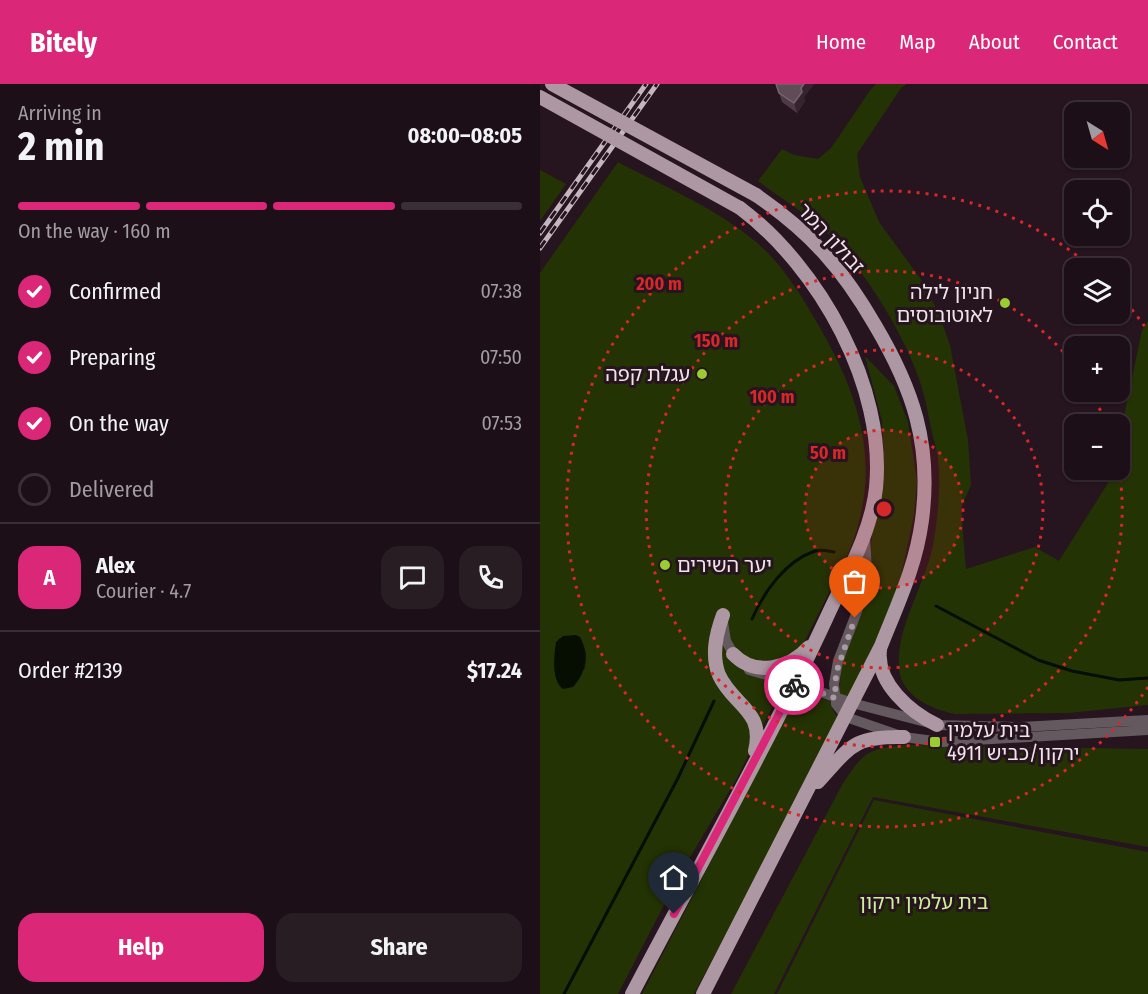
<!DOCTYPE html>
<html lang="en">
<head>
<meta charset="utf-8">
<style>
  body { margin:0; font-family:"Fira Sans Condensed","Noto Sans Hebrew",sans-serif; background:#291d24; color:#f1f3f6; height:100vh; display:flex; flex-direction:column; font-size:22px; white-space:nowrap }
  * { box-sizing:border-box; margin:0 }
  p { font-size:20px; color:#a09ca1 }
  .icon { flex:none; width:33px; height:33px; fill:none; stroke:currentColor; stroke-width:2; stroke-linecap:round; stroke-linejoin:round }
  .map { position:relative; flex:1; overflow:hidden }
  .panel { display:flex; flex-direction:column; background:#1c0f17; width:540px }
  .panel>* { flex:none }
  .needle { width:39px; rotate:143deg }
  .buttons { position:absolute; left:524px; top:18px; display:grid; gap:12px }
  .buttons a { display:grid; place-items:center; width:66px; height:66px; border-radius:12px; background:#1c0f17; box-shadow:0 2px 4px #0004,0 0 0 2px #3a2f36; font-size:30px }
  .pin { position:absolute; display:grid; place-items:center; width:51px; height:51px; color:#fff; margin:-62px -26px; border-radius:50% 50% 50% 0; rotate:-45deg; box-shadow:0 0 6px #0007 }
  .pin .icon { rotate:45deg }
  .courier { position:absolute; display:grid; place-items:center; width:60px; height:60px; margin:-30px; border:4px solid #db2777; border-radius:50%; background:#fff; color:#222; box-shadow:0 2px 8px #0007 }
  .summary em { font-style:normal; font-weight:700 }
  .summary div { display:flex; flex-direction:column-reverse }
  .summary { display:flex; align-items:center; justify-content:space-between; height:102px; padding:0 18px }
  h1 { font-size:39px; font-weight:700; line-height:45px }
  .bar { display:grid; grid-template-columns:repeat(4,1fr); gap:9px 6px; align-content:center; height:72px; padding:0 18px }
  .bar i { height:8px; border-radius:4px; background:#3a2f36 }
  .bar .current { background:#db2777 }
  .bar p { grid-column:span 4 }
  .line { display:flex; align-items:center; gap:15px; padding:0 18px; border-top:2px solid #3a2f36 }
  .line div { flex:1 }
  .round { display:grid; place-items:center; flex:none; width:63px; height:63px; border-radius:18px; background:#291d24 }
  ol { padding:0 18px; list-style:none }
  li { display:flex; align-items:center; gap:18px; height:66px }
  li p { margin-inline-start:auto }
  li .icon { padding:6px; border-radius:50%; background:#db2777; color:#fff; stroke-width:4 }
  li:last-child { color:#a09ca1 }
  li i { width:33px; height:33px; border:3px solid #3a2f36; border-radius:50% }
  .button { display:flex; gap:12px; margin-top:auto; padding:12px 18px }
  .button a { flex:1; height:69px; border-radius:18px; background:#db2777; color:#fff; font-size:24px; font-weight:700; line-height:69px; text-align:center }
  .button a+a { background:#291d24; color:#f1f3f6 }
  header { display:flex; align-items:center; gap:36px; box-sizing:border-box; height:84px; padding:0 30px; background:#db2777; color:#fff }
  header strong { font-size:28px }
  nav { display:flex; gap:33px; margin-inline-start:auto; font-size:21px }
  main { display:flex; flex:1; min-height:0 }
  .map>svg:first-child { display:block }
  .green { fill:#243303; fill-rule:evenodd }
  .water { fill:#050e00 }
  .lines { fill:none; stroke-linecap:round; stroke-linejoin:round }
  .stream { stroke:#050e00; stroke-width:3 }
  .minor { stroke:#63595f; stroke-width:10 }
  .major { stroke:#ad97a3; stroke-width:14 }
  .rail-casing { stroke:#c4b6be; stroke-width:5 }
  .rail { stroke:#26141f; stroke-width:3; stroke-dasharray:9; stroke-linecap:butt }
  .major-bridge { stroke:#ad97a3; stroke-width:14 }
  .wall { fill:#4d3a45 }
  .shaded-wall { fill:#36232f }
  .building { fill:#5f4c57; stroke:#76646e; stroke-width:1.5 }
  .done { stroke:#a99ba3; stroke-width:6; stroke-dasharray:0 10.8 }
  .route { stroke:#db2777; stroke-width:8 }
  .ring { fill:none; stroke:#d62828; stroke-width:3; stroke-dasharray:3 6 }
  .poi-dot { fill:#9bcb33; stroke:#26141f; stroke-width:2 }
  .labels { text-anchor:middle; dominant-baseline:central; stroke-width:6; stroke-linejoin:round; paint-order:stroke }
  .street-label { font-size:20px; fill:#f0e3ea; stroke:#26141f }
  .poi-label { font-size:20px; fill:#f0e3ea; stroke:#26141f; text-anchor:end }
  .park-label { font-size:20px; fill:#cef098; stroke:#26141f }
  .centre { fill:#d62828; stroke:#26141f; stroke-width:3 }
  .ring-label { font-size:18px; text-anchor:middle; font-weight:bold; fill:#d62828; stroke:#26141f; stroke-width:6; stroke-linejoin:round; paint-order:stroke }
</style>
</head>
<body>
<header>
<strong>Bitely</strong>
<nav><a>Home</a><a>Map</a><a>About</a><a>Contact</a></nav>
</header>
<main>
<section class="panel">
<div class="summary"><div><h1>2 min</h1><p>Arriving in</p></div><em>08:00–08:05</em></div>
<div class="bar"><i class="current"></i><i class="current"></i><i class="current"></i><i></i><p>On the way · 160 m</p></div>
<ol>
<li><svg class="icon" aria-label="check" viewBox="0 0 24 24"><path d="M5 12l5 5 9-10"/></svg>Confirmed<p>07:38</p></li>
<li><svg class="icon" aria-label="check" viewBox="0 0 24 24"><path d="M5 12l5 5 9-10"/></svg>Preparing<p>07:50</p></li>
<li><svg class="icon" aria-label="check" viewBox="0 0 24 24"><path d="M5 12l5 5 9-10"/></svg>On the way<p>07:53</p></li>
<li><i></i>Delivered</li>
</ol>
<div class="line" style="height:108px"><b class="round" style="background:#db2777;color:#fff">A</b><div><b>Alex</b><p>Courier · 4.7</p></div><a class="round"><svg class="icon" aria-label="chat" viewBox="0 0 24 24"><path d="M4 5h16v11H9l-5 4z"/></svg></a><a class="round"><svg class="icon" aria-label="phone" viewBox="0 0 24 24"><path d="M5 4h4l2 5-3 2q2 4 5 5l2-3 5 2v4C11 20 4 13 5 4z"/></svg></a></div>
<div class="line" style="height:78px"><div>Order #2139</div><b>$17.24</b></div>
<div class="button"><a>Help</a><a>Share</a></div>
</section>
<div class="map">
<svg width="608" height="910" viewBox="0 0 608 910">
  <rect width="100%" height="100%" fill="#26141f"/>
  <path class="green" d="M 336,0 L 367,0 L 361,4 L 317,70 L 320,93 L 339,138 L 380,194 L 399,230 L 410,261 L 428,356 L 431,401 L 421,424 L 426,485 L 495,463 L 519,477 L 568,399 L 572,386 L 579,386 L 579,356 L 602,246 L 608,237 L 608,621 L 529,629 L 415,630 C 391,625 361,612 359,584 C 356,542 385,502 393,461 C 398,433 401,404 398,375 C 397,365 393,354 391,344 C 388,331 386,317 382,304 C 367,255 329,193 294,156 C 272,133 243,116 218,97 L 242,65 L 254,71 L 278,75 L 291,64 L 331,5 Z
    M 78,78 C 125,103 176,124 216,158 C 241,179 260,209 276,237 C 321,313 344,385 308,470 L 197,694 L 139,792 L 78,910 L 0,910 L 0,189 ZM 19,554 L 43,560 L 46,569 L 45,585 L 16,592 L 15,566 Z
    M 0,86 L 26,100 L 0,137 Z
    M 325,272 L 354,302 L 368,338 L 377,397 L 374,431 L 359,502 L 348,533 L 311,613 L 299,611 L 302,577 L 329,511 L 332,447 L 342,404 L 344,372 L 342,337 Z
    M 259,607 L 290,617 L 294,628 L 300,635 L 154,910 L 102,910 Z
    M 365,661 L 608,665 L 608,763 L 333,713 L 234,910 L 191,910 L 302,701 C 323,669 326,665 365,661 Z
    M 334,716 L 608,768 L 608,910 L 237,910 Z"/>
  <path class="water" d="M 36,551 L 40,553 C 50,572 46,588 33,603 L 23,605 C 11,596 14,572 16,558 L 23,552 Z"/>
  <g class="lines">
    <path class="stream" d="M 396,522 L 498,576 L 532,587 L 579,596 L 608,594
      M 212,535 C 224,508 245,477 275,467 C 281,465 288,467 294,468
      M 24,910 L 138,694 L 174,617"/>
    <path class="minor" d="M 325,450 L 327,489 L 326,504 L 298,577 L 294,600 L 296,620 L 306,633 L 364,653 L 401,658 L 608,646
      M 183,538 L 186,557 L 197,576
      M 209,586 L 255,599 L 312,619 L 397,641 L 481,643 L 608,636"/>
    <path class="major" d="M 183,531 C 176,550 171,571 179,591 C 193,622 225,626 215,667
      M 340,566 C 336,599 370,628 397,641
      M 193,570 C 215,593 249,585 269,563
      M 278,698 C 311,662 313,652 364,653
      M 92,910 C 157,786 227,662 286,535 C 305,493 331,450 336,404 C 346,303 280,184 200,124
      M 163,910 L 341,562 C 358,519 376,482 382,436 C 392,361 373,305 335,241 C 302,184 271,149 216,111"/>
    <defs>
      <path id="rail" d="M 0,149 L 106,0
        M 0,164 L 117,0"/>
    </defs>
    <use href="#rail" class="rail-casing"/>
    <use href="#rail" class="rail"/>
    <path class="major-bridge" d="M 12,0 L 216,111
      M 0,13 L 200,124"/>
  </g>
  <path class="wall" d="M 236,0 L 274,0 L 264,13 L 265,17 L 257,29 L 242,18 Z"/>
  <path class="shaded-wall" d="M 264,0 L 274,0 L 264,13 L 265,17 L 257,29 L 254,19 Z"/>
  <path class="building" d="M 236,0 L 264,0 L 261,4 L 262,8 L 254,19 L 239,9 Z"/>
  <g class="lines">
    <path class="done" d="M 254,601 L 255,599 L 295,614 L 296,589 L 315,534"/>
    <path class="route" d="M 134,830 L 254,601"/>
  </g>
  <circle cx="344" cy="425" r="79" fill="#d62828" fill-opacity=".12"/>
  <g class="ring">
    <circle cx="344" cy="425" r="79"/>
    <circle cx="344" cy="425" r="159"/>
    <path d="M551 308A238 238 0 0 1 566 340M579 386A238 238 0 1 1 533 280"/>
    <path d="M608 603A318 318 0 1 1 551 183M580 212A318 318 0 0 1 608 247"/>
  </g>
  <g class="poi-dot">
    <circle cx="465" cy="219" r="6"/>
    <circle cx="162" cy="290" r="6"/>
    <circle cx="125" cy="481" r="6"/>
    <rect x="389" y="652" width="12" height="12" rx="3"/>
  </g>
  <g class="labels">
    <g class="street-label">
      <text transform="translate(291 154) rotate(47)">זבולון המר</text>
    </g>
    <g class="poi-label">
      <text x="453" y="208">חניון לילה<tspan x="453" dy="23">לאוטובוסים</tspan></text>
      <text x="150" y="290">עגלת קפה</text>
      <text x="137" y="481" text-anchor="start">יער השירים</text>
      <text x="407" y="646" text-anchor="start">בית עלמין<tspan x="407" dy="23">ירקון/כביש 4911</tspan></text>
    </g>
    <g class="park-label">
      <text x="384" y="818">בית עלמין ירקון</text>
    </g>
  </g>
  <circle cx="344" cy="425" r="9" class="centre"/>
  <g class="ring-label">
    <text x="119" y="206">200 m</text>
    <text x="176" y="263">150 m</text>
    <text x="232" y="319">100 m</text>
    <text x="288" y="375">50 m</text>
  </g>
</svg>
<div class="buttons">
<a><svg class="needle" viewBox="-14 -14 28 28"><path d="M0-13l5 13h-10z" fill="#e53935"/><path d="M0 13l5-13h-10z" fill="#a09ca1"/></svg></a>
<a><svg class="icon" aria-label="locate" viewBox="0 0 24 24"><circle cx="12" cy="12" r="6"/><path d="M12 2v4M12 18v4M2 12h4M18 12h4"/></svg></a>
<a><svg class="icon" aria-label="layers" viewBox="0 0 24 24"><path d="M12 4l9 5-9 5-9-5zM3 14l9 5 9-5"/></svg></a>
<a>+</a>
<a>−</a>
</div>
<div class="pin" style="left:315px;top:534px;background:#ea580c"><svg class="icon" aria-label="bag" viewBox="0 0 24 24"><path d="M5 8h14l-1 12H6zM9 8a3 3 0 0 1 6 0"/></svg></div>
<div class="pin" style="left:134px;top:830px;background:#1f2937"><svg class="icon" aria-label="home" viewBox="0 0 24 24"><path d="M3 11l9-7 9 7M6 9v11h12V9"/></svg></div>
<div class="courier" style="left:254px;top:601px"><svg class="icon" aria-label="bike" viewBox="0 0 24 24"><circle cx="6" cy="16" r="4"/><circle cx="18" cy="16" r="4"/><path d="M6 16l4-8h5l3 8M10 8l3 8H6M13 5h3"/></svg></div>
</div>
</main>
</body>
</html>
